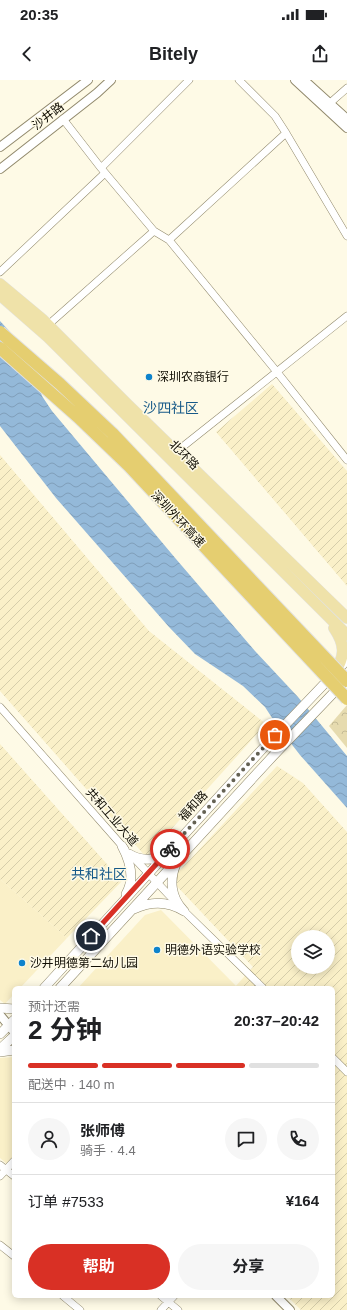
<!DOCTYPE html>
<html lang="zh">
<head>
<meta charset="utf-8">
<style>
  body { margin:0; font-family:Helvetica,"Noto Sans SC",sans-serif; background:#f6f6f6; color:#202124; height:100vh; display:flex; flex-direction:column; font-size:15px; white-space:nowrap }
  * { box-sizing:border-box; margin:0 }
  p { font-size:13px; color:#757577 }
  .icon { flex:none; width:22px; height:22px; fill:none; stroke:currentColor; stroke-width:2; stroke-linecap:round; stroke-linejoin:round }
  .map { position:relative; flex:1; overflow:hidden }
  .panel { position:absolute; left:12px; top:906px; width:323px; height:312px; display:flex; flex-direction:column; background:#fff; border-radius:6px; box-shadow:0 2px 10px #0003 }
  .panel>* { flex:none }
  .tools { position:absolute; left:291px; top:850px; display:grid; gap:8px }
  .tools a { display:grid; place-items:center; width:44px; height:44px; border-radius:50%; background:#fff; box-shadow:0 2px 10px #0003; font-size:20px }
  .pin { position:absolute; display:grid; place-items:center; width:34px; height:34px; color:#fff; margin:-17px; border:2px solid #fff; border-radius:50%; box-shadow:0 1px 4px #0007 }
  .courier { position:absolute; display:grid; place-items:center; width:40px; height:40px; margin:-20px; border:3px solid #d93025; border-radius:50%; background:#fff; color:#222; box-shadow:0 1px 5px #0007 }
  .overview em { font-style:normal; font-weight:700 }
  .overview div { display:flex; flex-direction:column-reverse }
  .overview { display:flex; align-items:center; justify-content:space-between; height:68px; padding:0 16px }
  h1 { font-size:26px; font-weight:700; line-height:30px }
  .bar { display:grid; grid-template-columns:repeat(4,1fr); gap:6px 4px; align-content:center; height:48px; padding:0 16px }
  .bar i { height:5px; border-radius:3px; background:#e0e0e0 }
  .bar .current { background:#d93025 }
  .bar p { grid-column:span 4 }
  .line { display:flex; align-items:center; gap:10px; padding:0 16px; border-top:1px solid #e0e0e0 }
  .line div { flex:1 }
  .round { display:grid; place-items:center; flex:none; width:42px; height:42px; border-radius:21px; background:#f6f6f6 }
  .button { display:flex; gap:8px; margin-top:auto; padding:8px 16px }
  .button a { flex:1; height:46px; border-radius:24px; background:#d93025; color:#fff; font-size:16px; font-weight:700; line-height:46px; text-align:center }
  .button a+a { background:#f6f6f6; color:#202124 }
  .status { display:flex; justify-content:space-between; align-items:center; height:28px; padding:0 20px; background:#fff; direction:ltr }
  .status svg { height:11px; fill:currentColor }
  header { display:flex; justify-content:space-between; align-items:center; height:52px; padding:0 16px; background:#fff; font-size:18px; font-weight:700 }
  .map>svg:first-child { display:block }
  .built { fill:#faf0c8 }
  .industrial { fill:url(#industrial-furrows); fill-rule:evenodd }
  .park { fill:url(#park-crowns) }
  .water { fill:url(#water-waves) }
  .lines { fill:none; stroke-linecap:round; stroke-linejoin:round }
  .minor-casing { stroke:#91896c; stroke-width:8 }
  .tertiary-casing { stroke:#91896c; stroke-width:10 }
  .secondary-casing { stroke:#91896c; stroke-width:10 }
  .primary-casing { stroke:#e2e2e1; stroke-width:12 }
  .minor { stroke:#fff; stroke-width:7 }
  .tertiary { stroke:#fff; stroke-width:8 }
  .secondary { stroke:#fff; stroke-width:9 }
  .primary { stroke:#efe2a9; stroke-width:11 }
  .motorway-bridge-casing { stroke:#e2e2e1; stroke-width:14; stroke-linecap:butt }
  .motorway-bridge { stroke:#e5ce70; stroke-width:12 }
  .done { stroke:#646153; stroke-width:4; stroke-dasharray:0 7.2 }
  .route { stroke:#d93025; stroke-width:5 }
  .poi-dot { fill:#0d83cc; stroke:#fefae6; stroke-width:1.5 }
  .labels { text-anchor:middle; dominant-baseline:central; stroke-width:3; stroke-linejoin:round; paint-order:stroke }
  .street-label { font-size:12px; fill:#110e04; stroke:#fefae6 }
  .poi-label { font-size:12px; fill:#110e04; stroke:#fefae6; text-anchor:start }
  .quarter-label { font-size:14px; fill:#165988; stroke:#fefae6 }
</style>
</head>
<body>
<div class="status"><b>20:35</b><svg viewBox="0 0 49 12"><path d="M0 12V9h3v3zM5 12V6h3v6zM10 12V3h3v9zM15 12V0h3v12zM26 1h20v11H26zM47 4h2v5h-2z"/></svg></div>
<header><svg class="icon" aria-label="back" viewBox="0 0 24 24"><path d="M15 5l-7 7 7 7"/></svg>Bitely<svg class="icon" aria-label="share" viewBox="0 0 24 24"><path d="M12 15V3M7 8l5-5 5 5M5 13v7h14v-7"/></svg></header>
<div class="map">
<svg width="347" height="1230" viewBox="0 0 347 1230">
  <defs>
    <pattern id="industrial-furrows" width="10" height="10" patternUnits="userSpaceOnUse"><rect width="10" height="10" fill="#faf0c8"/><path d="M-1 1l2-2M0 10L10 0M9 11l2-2" fill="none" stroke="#d5cdaa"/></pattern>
    <pattern id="park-crowns" width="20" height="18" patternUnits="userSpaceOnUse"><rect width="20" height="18" fill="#e6dbaf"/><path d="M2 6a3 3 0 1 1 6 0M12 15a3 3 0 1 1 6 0" fill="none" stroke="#c4bb95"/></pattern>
    <pattern id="water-waves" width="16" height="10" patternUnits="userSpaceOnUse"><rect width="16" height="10" fill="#94b9d9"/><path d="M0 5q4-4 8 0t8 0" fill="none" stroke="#7f9eb9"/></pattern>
  </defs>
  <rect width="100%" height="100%" fill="#fefae6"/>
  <path class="built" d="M 0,799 L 67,858 L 20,908 L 14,908 L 14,914 L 5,924 L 0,920 Z
    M 161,830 L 236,906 L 234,908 L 78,908 L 145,835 Z
    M 14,977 L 14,1077 L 7,1084 L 0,1078 L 0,978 Z"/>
  <path class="industrial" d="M 272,304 L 347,391 L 347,506 L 216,352 Z
    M 0,375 L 149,551 L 266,644 L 146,777 L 0,611 Z
    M 0,664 L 122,801 L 67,858 L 0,799 Z
    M 277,686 L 303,703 L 347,752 L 347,1230 L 301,1230 L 287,1216 L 333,1216 L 333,908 L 234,908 L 253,887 L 171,800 ZM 298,857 L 328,857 L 328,887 L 298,887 Z"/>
  <path class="park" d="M 347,625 L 347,668 L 329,646 Z"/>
  <path class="water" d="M 0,241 L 27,270 L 42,316 L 52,331 L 176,479 L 255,571 L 298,617 L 347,676 L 347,728 L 300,675 L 276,644 L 265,627 L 243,606 L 195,574 L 169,547 L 56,418 L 0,346 Z"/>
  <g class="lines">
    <defs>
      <path id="minor" d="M 239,0 L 275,36 L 286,53
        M 330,23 L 347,8
        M 63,39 L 101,88 L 154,151 L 169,160 L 277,292 L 347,380
        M 101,88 L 189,0
        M 169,160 L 286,53 L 347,156
        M 0,192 L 105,93
        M 48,245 L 154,151
        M 176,372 L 347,236
        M 0,627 L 125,769
        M 132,776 L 184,831 L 263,908
        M 333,978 L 347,992
        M 0,1085 L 14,1096
        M 0,1096 L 14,1081
        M 0,1165 L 14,1176
        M 63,1216 L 80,1230
        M 161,1216 L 178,1230
        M 161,1230 L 174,1216"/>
      <path id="tertiary" d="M 295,0 L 347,48
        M 304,0 L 347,39
        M 0,67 L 88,0
        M 0,89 L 97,13 L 111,0
        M 0,935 L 14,952
        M 276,1216 L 290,1230"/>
      <path id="secondary" d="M 122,766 C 130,781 135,799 126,814
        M 129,774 C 141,781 152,781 163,775
        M 176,784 C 169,800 171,817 183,830
        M 134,829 C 151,821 168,821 184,831
        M 44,908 L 266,665 L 347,580
        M 60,908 L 273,676 L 341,605
        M 0,928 L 14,929
        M 0,954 L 14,940
        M 0,969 L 14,956
        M 0,972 L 14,970"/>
      <path id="primary" d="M 0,204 L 42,239 L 127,324 L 347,538
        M 0,215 L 48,257 L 347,555
        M 334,594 C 345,576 346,566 334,548"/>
    </defs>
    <use href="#minor" class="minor-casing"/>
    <use href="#tertiary" class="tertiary-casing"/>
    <use href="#secondary" class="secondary-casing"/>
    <use href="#primary" class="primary-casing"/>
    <use href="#minor" class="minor"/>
    <use href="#tertiary" class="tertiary"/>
    <use href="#secondary" class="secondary"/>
    <use href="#primary" class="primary"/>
    <defs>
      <path id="motorway-bridge" d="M 0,252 L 60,304 L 112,353 L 347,601
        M 0,268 L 78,337 L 129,386 L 347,619"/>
    </defs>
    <use href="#motorway-bridge" class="motorway-bridge-casing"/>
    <use href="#motorway-bridge" class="motorway-bridge"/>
  </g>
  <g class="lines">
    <path class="done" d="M 170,769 L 275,655"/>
    <path class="route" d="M 91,856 L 170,769"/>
  </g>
  <g class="poi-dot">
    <circle cx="149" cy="297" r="4"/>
    <circle cx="157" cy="870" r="4"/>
    <circle cx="22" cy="883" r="4"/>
  </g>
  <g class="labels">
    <g class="street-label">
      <text transform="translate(48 36) rotate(-38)">沙井路</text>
      <text transform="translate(184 375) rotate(45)">北环路</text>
      <text transform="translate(178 439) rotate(47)">深圳外环高速</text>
      <text transform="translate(193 726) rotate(-47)">福和路</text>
      <text transform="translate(112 737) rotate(49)">共和工业大道</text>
    </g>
    <g class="poi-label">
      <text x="157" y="297">深圳农商银行</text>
      <text x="165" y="870">明德外语实验学校</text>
      <text x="30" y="883">沙井明德第二幼儿园</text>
    </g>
    <g class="quarter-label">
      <text x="171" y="328">沙四社区</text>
      <text x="99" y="794">共和社区</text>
    </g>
  </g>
</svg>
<div class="tools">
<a><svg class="icon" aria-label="layers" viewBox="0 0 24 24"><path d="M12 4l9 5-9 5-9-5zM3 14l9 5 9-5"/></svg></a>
</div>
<div class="pin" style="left:275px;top:655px;background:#ea580c"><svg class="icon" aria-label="bag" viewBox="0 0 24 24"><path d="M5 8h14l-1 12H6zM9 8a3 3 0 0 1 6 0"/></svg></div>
<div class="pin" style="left:91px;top:856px;background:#1f2937"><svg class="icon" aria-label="home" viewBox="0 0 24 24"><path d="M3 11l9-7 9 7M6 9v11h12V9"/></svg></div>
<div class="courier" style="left:170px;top:769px"><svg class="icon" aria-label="bike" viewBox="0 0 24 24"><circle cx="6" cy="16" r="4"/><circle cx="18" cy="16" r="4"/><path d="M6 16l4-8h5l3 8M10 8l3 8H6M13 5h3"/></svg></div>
<section class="panel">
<div class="overview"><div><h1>2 分钟</h1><p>预计还需</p></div><em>20:37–20:42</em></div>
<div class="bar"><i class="current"></i><i class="current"></i><i class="current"></i><i></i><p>配送中 · 140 m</p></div>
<div class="line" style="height:72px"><a class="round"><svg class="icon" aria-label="person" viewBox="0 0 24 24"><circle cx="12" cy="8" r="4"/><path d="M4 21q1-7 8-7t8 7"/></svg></a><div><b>张师傅</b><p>骑手 · 4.4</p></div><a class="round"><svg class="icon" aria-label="chat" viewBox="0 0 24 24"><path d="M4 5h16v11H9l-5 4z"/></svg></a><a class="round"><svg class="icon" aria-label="phone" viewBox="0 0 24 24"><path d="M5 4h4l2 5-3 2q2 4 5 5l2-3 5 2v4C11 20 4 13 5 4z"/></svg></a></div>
<div class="line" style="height:52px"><div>订单 #7533</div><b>¥164</b></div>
<div class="button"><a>帮助</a><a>分享</a></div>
</section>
</div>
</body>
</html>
